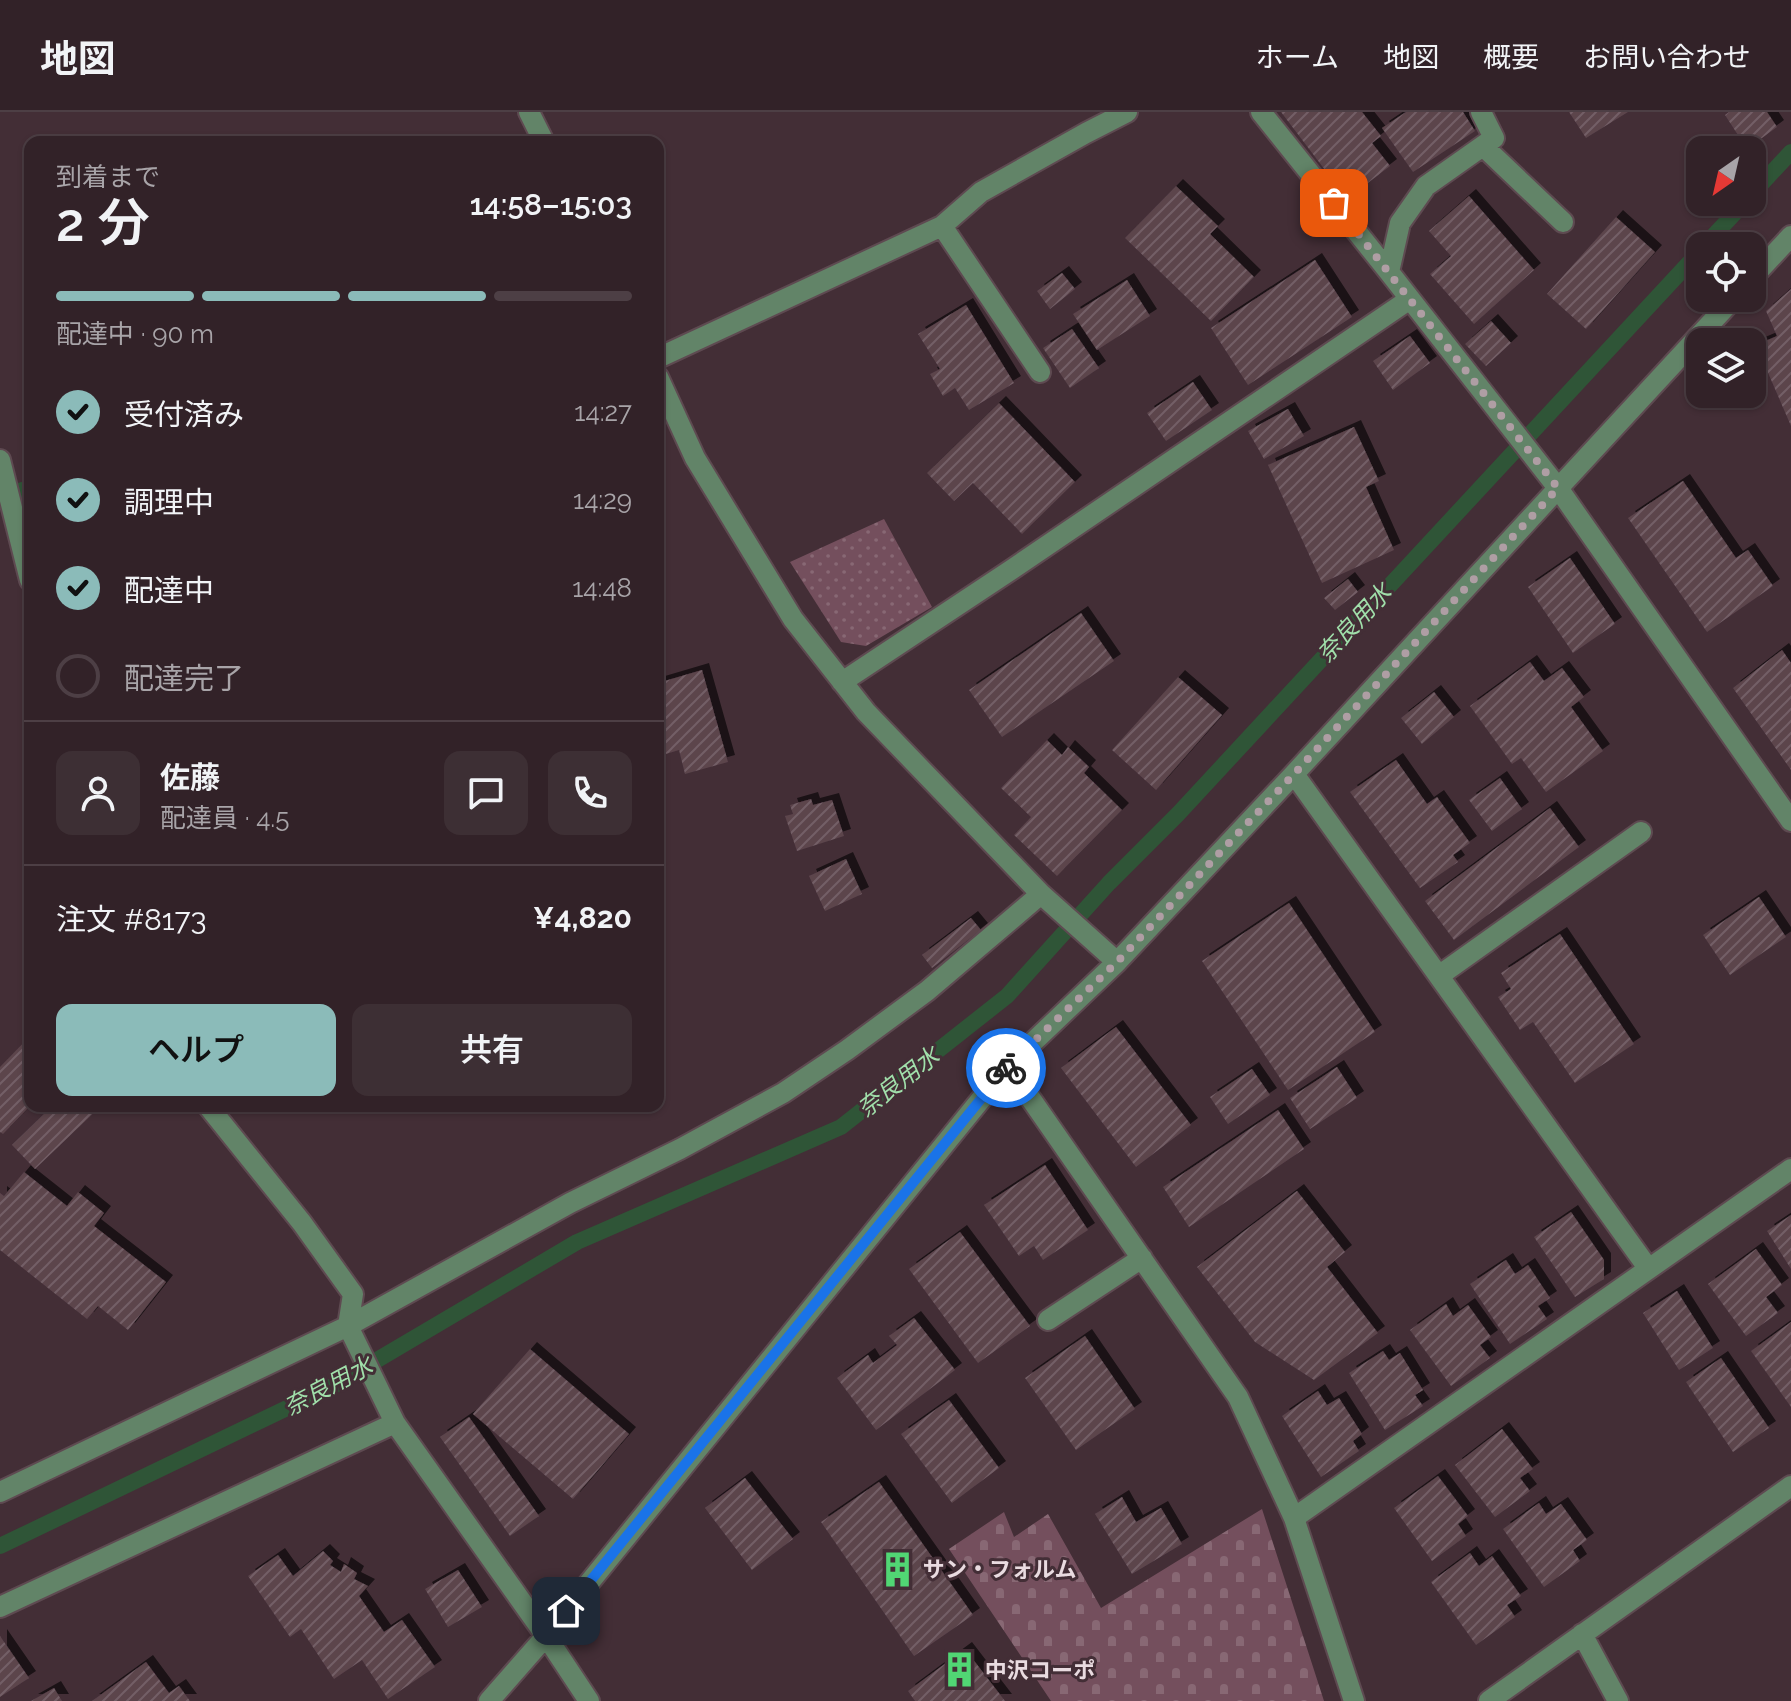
<!DOCTYPE html>
<html lang="ja">
<head>
<meta charset="utf-8">
<style>
  body { margin:0; font-family:Raleway,"Noto Sans JP",sans-serif; background:#3d2f34; color:#f1f3f6; height:100vh; display:flex; flex-direction:column; font-size:30px; white-space:nowrap }
  * { box-sizing:border-box; margin:0 }
  p { font-size:26px; color:#a8a4a8 }
  .icon { flex:none; width:44px; height:44px; fill:none; stroke:currentColor; stroke-width:2; stroke-linecap:round; stroke-linejoin:round }
  .map { position:relative; flex:1; overflow:hidden }
  .side { position:absolute; left:24px; top:24px; width:640px; height:976px; display:flex; flex-direction:column; background:#322228; border-radius:16px; box-shadow:0 2px 6px #0004,0 0 0 2px #4d3f45 }
  .side>* { flex:none }
  .needle { width:52px; rotate:214deg }
  .buttons { position:absolute; left:1686px; top:24px; display:grid; gap:16px }
  .buttons a { display:grid; place-items:center; width:80px; height:80px; border-radius:16px; background:#322228; box-shadow:0 2px 6px #0004,0 0 0 2px #4d3f45; font-size:40px }
  .pin { position:absolute; display:grid; place-items:center; width:68px; height:68px; color:#fff; margin:-34px; border-radius:16px; box-shadow:0 4px 12px #0006 }
  .courier { position:absolute; display:grid; place-items:center; width:80px; height:80px; margin:-40px; border:6px solid #1a73e8; border-radius:50%; background:#fff; color:#222; box-shadow:0 2px 10px #0007 }
  .summary em { font-style:normal; font-weight:600 }
  .summary div { display:flex; flex-direction:column-reverse }
  .summary { display:flex; align-items:center; justify-content:space-between; height:136px; padding:0 32px }
  h1 { font-size:52px; font-weight:600; line-height:60px }
  .bar { display:grid; grid-template-columns:repeat(4,1fr); gap:12px 8px; align-content:center; height:96px; padding:0 32px }
  .bar i { height:10px; border-radius:6px; background:#4d3f45 }
  .bar .active { background:#8bbbb9 }
  .bar p { grid-column:span 4 }
  .line { display:flex; align-items:center; gap:20px; padding:0 32px; border-top:2px solid #4d3f45 }
  .line div { flex:1 }
  .round { display:grid; place-items:center; flex:none; width:84px; height:84px; border-radius:16px; background:#3d2f34 }
  ol { padding:0 32px; list-style:none }
  li { display:flex; align-items:center; gap:24px; height:88px }
  li p { margin-inline-start:auto }
  li .icon { padding:8px; border-radius:50%; background:#8bbbb9; color:#111; stroke-width:4 }
  li:last-child { color:#a8a4a8 }
  li i { width:44px; height:44px; border:4px solid #4d3f45; border-radius:50% }
  .action { display:flex; gap:16px; margin-top:auto; padding:16px 32px }
  .action a { flex:1; height:92px; border-radius:16px; background:#8bbbb9; color:#111; font-size:32px; font-weight:600; line-height:92px; text-align:center }
  .action a+a { background:#3d2f34; color:#f1f3f6 }
  header { display:flex; align-items:center; gap:48px; box-sizing:border-box; height:112px; padding:0 40px; background:#322228; border-bottom:2px solid #4d3f45 }
  header strong { font-size:38px }
  nav { display:flex; gap:44px; margin-inline-start:auto; font-size:28px }
  .map>svg:first-child { display:block }
  .grass { fill:url(#grass-dots) }
  .cemetery { fill:url(#cemetery-stones) }
  .lines { fill:none; stroke-linecap:round; stroke-linejoin:round }
  .stream { stroke:#2f5537; stroke-width:16 }
  .building { fill:url(#building-hatch); filter:url(#shadow) }
  .minor-casing { stroke:#5e4a51; stroke-width:24 }
  .minor { stroke:#628468; stroke-width:20 }
  .done { stroke:#af9ea4; stroke-width:8; stroke-dasharray:0 14.4 }
  .route { stroke:#1a73e8; stroke-width:10 }
  .labels { text-anchor:middle; dominant-baseline:central; stroke-width:6; stroke-linejoin:round; paint-order:stroke }
  .poi-label { font-size:22px; font-weight:bold; fill:#e9dbe0; stroke:#432e36; text-anchor:start }
  .water-label { font-size:24px; font-style:italic; fill:#a0dfaa; stroke:#432e36 }
</style>
</head>
<body>
<header>
<strong>地図</strong>
<nav><a>ホーム</a><a>地図</a><a>概要</a><a>お問い合わせ</a></nav>
</header>
<div class="map">
<svg width="1791" height="1589" viewBox="0 0 1791 1589">
  <defs>
    <pattern id="grass-dots" width="8" height="8" patternUnits="userSpaceOnUse" patternTransform="scale(2)"><rect width="8" height="8" fill="#744f5d"/><path d="M2 2h.1M6 6h.1" fill="none" stroke="#886874" stroke-width="1.8" stroke-linecap="round"/></pattern>
    <pattern id="cemetery-stones" width="16" height="16" patternUnits="userSpaceOnUse" patternTransform="scale(2)"><rect width="16" height="16" fill="#744f5d"/><path d="M2 7V4a2 2 0 0 1 4 0v3zM10 15v-3a2 2 0 0 1 4 0v3z" fill="#886874"/></pattern>
    <pattern id="building-hatch" width="6" height="6" patternUnits="userSpaceOnUse" patternTransform="scale(2)"><rect width="6" height="6" fill="#5b444c"/><path d="M-1 1l2-2M0 6l6-6M5 7l2-2" fill="none" stroke="#735e66"/></pattern>
    <filter id="shadow"><feDropShadow dx="7" dy="-7" stdDeviation="0" flood-color="#0009"/></filter>
  </defs>
  <rect width="100%" height="100%" fill="#432e36"/>
  <path class="grass" d="M 884,407 L 932,495 L 866,534 L 841,530 L 790,450 Z"/>
  <path class="cemetery" d="M 1262,1397 L 1324,1589 L 1051,1589 L 949,1437 L 1004,1400 L 1014,1425 L 1048,1402 L 1101,1496 Z"/>
  <g class="lines">
    <path class="stream" d="M 1752,82 L 1791,40
      M 1704,134 L 1745,90
      M 0,384 L 30,376
      M 0,1434 L 333,1274 L 577,1130 L 841,1015 L 1007,884 L 1109,771 L 1178,702 L 1700,139"/>
  </g>
  <path class="building" d="M 1281,0 L 1362,0 L 1381,24 L 1372,31 L 1390,54 L 1347,87 Z
    M 1406,0 L 1463,0 L 1475,19 L 1413,60 L 1382,16 Z
    M 1569,0 L 1628,0 L 1586,26 Z
    M 1729,0 L 1767,0 L 1777,15 L 1747,37 L 1725,3 Z
    M 1176,74 L 1218,114 L 1210,122 L 1254,165 L 1211,209 L 1125,126 Z
    M 1469,84 L 1534,158 L 1474,212 L 1430,162 L 1451,144 L 1429,119 Z
    M 1616,105 L 1655,140 L 1586,217 L 1547,182 Z
    M 1315,148 L 1352,205 L 1248,273 L 1211,216 Z
    M 1062,161 L 1075,177 L 1050,197 L 1037,179 Z
    M 1127,168 L 1150,204 L 1097,238 L 1073,202 Z
    M 1791,177 L 1791,314 L 1756,233 L 1777,224 L 1766,199 Z
    M 966,193 L 1014,271 L 969,298 L 955,276 L 943,284 L 930,262 L 940,257 L 918,222 Z
    M 1491,209 L 1511,231 L 1486,254 L 1465,232 Z
    M 1072,217 L 1099,256 L 1070,276 L 1043,236 Z
    M 1410,224 L 1430,251 L 1393,278 L 1373,249 Z
    M 1193,270 L 1212,298 L 1166,329 L 1147,301 Z
    M 999,291 L 1075,370 L 1022,422 L 973,371 L 954,389 L 927,361 Z
    M 1288,297 L 1304,324 L 1264,347 L 1248,319 Z
    M 1354,315 L 1379,369 L 1366,375 L 1394,438 L 1322,471 L 1268,353 Z
    M 1683,369 L 1736,446 L 1748,438 L 1773,474 L 1707,520 L 1628,406 Z
    M 1570,446 L 1615,512 L 1573,541 L 1528,475 Z
    M 1348,467 L 1358,480 L 1335,498 L 1324,486 Z
    M 1081,501 L 1114,549 L 1002,625 L 969,578 Z
    M 1782,538 L 1791,551 L 1791,658 L 1733,576 Z
    M 1530,550 L 1544,569 L 1562,556 L 1584,585 L 1571,595 L 1603,639 L 1546,680 L 1521,646 L 1512,652 L 1470,594 Z
    M 702,558 L 728,650 L 685,662 L 679,638 L 666,642 L 658,615 L 658,609 L 666,607 L 658,580 L 658,571 Z
    M 1178,565 L 1222,603 L 1156,678 L 1112,638 Z
    M 1434,580 L 1454,605 L 1422,632 L 1401,606 Z
    M 1047,628 L 1062,643 L 1068,635 L 1089,655 L 1084,661 L 1122,698 L 1057,764 L 1014,723 L 1031,705 L 1001,676 Z
    M 1396,648 L 1427,692 L 1437,685 L 1470,731 L 1453,743 L 1458,750 L 1420,776 L 1350,680 Z
    M 1500,666 L 1522,697 L 1492,719 L 1469,688 Z
    M 811,687 L 813,693 L 832,688 L 844,724 L 797,739 L 785,704 L 793,702 L 790,693 Z
    M 1550,696 L 1579,735 L 1454,828 L 1425,789 Z
    M 846,747 L 862,782 L 825,799 L 809,764 Z
    M 1759,785 L 1786,825 L 1730,863 L 1703,823 Z
    M 1289,791 L 1375,920 L 1288,978 L 1202,849 Z
    M 971,806 L 981,818 L 932,856 L 922,843 Z
    M 1560,822 L 1634,932 L 1575,971 L 1533,910 L 1520,918 L 1498,885 L 1511,877 L 1501,861 Z
    M 1116,915 L 1191,1013 L 1136,1055 L 1061,956 Z
    M 30,924 L 30,994 L 3,1022 L 0,1020 L 0,955 Z
    M 1337,955 L 1357,986 L 1310,1017 L 1290,986 Z
    M 1252,957 L 1270,983 L 1228,1012 L 1210,985 Z
    M 52,994 L 101,994 L 35,1057 L 12,1033 Z
    M 1278,998 L 1304,1037 L 1189,1115 L 1163,1075 Z
    M 1045,1053 L 1088,1118 L 1043,1148 L 1034,1134 L 1019,1144 L 984,1093 Z
    M 24,1060 L 67,1094 L 78,1080 L 104,1101 L 94,1114 L 166,1170 L 128,1218 L 98,1194 L 87,1207 L 0,1138 L 0,1081 L 4,1084 Z
    M 1297,1079 L 1345,1140 L 1327,1155 L 1378,1221 L 1314,1268 L 1255,1230 L 1197,1155 Z
    M 1571,1100 L 1604,1148 L 1604,1167 L 1575,1185 L 1534,1125 Z
    M 1791,1103 L 1791,1157 L 1767,1119 Z
    M 960,1120 L 1030,1214 L 978,1251 L 909,1157 Z
    M 1756,1137 L 1782,1173 L 1766,1185 L 1778,1201 L 1746,1224 L 1708,1172 Z
    M 1506,1148 L 1515,1162 L 1528,1153 L 1550,1186 L 1538,1194 L 1547,1207 L 1510,1232 L 1470,1172 Z
    M 1677,1179 L 1713,1236 L 1679,1258 L 1643,1201 Z
    M 1446,1192 L 1453,1204 L 1468,1193 L 1491,1225 L 1480,1233 L 1490,1246 L 1451,1274 L 1410,1218 Z
    M 914,1206 L 955,1258 L 876,1318 L 837,1266 L 868,1243 L 873,1251 L 897,1233 L 889,1224 Z
    M 1791,1210 L 1791,1295 L 1751,1239 Z
    M 1085,1224 L 1135,1297 L 1076,1338 L 1025,1266 Z
    M 530,1237 L 629,1322 L 573,1387 L 473,1302 Z
    M 1383,1239 L 1389,1248 L 1400,1241 L 1423,1278 L 1415,1283 L 1423,1294 L 1385,1318 L 1349,1261 Z
    M 1721,1246 L 1769,1316 L 1733,1340 L 1686,1270 Z
    M 1318,1279 L 1327,1293 L 1339,1286 L 1362,1322 L 1353,1329 L 1359,1339 L 1321,1365 L 1282,1304 Z
    M 949,1288 L 999,1356 L 952,1391 L 901,1322 Z
    M 469,1305 L 539,1404 L 510,1424 L 440,1325 Z
    M 1502,1317 L 1533,1357 L 1520,1366 L 1530,1379 L 1495,1405 L 1455,1353 Z
    M 1438,1364 L 1468,1404 L 1458,1412 L 1466,1424 L 1432,1449 L 1394,1396 Z
    M 745,1366 L 793,1427 L 752,1458 L 705,1396 Z
    M 879,1370 L 973,1503 L 914,1544 L 821,1410 Z
    M 1122,1385 L 1136,1410 L 1161,1396 L 1182,1432 L 1132,1462 L 1095,1402 Z
    M 1539,1391 L 1546,1402 L 1561,1392 L 1587,1428 L 1573,1438 L 1580,1449 L 1544,1475 L 1503,1417 Z
    M 323,1439 L 333,1449 L 330,1453 L 341,1460 L 344,1452 L 357,1461 L 354,1467 L 368,1474 L 359,1484 L 384,1520 L 402,1508 L 435,1555 L 388,1587 L 362,1548 L 334,1567 L 301,1517 L 290,1525 L 248,1464 L 278,1443 L 293,1464 Z
    M 1470,1441 L 1479,1454 L 1492,1444 L 1521,1484 L 1507,1493 L 1515,1505 L 1476,1533 L 1431,1470 Z
    M 458,1458 L 482,1495 L 448,1515 L 425,1477 Z
    M 0,1524 L 29,1566 L 0,1585 Z
    M 965,1537 L 1005,1589 L 915,1589 L 908,1579 Z
    M 146,1550 L 169,1581 L 179,1574 L 190,1589 L 92,1589 Z
    M 54,1576 L 62,1589 L 31,1589 Z"/>
  <g class="lines">
    <defs>
      <path id="minor" d="M 529,0 L 544,30
        M 1261,0 L 1389,160 L 1558,376 L 1791,709
        M 1483,34 L 1563,110
        M 942,114 L 1040,260
        M 1389,160 L 1400,111 L 1426,74 L 1494,26 L 1481,0
        M 1752,166 L 1791,124
        M 658,246 L 942,114 L 981,80 L 1086,21 L 1127,0
        M 658,265 L 695,346 L 793,507 L 866,600 L 1041,782 L 1117,850
        M 0,348 L 30,468
        M 842,570 L 1011,458 L 1410,187
        M 1294,662 L 1648,1156
        M 1440,863 L 1641,720
        M 1008,954 L 1238,1285 L 1294,1406 L 1354,1589
        M 208,994 L 302,1111 L 353,1182 L 348,1214 L 395,1311 L 546,1524 L 589,1589
        M 1048,1208 L 1142,1146
        M 0,1380 L 348,1214 L 570,1091 L 680,1037 L 783,981 L 847,938 L 927,879 L 1041,782
        M 1294,1406 L 1791,1057
        M 0,1495 L 395,1311
        M 1582,1522 L 1618,1589
        M 489,1589 L 546,1524 L 1008,954 L 1117,850 L 1294,662 L 1734,186
        M 1489,1589 L 1791,1374"/>
    </defs>
    <use href="#minor" class="minor-casing"/>
    <use href="#minor" class="minor"/>
  </g>
  <g class="lines">
    <path class="done" d="M 1006,956 L 1117,850 L 1294,662 L 1558,376 L 1334,91"/>
    <path class="route" d="M 566,1499 L 1006,956"/>
  </g>
  <defs>
    <symbol id="building-bare" viewBox="-9 -9 18 18"><path d="M-4-6H4V6H1V3H-1V6H-4ZM-2.5-4.3h1.7v1.8h-1.7ZM.8-4.3h1.7v1.8H.8ZM-2.5-1h1.7V.8h-1.7ZM.8-1h1.7V.8H.8Z" fill="#51d674" stroke="#432e36" stroke-width="2.5" paint-order="stroke"/></symbol>
  </defs>
  <g fill-rule="evenodd">
    <use href="#building-bare" x="872" y="1432" width="51" height="51"/>
    <use href="#building-bare" x="934" y="1532" width="51" height="51"/>
  </g>
  <g class="labels">
    <g class="poi-label">
      <text x="923" y="1457">サン・フォルム</text>
      <text x="985" y="1558">中沢コーポ</text>
    </g>
    <g class="water-label">
      <text transform="translate(1354 511) rotate(-47)">奈良用水</text>
      <text transform="translate(898 970) rotate(-38)">奈良用水</text>
      <text transform="translate(328 1274) rotate(-28)">奈良用水</text>
    </g>
  </g>
</svg>
<div class="buttons">
<a><svg class="needle" viewBox="-14 -14 28 28"><path d="M0-13l5 13h-10z" fill="#e53935"/><path d="M0 13l5-13h-10z" fill="#a8a4a8"/></svg></a>
<a><svg class="icon" aria-label="locate" viewBox="0 0 24 24"><circle cx="12" cy="12" r="6"/><path d="M12 2v4M12 18v4M2 12h4M18 12h4"/></svg></a>
<a><svg class="icon" aria-label="layers" viewBox="0 0 24 24"><path d="M12 4l9 5-9 5-9-5zM3 14l9 5 9-5"/></svg></a>
</div>
<div class="pin" style="left:1334px;top:91px;background:#ea580c"><svg class="icon" aria-label="bag" viewBox="0 0 24 24"><path d="M5 8h14l-1 12H6zM9 8a3 3 0 0 1 6 0"/></svg></div>
<div class="pin" style="left:566px;top:1499px;background:#1f2937"><svg class="icon" aria-label="home" viewBox="0 0 24 24"><path d="M3 11l9-7 9 7M6 9v11h12V9"/></svg></div>
<div class="courier" style="left:1006px;top:956px"><svg class="icon" aria-label="bike" viewBox="0 0 24 24"><circle cx="6" cy="16" r="4"/><circle cx="18" cy="16" r="4"/><path d="M6 16l4-8h5l3 8M10 8l3 8H6M13 5h3"/></svg></div>
<section class="side">
<div class="summary"><div><h1>2 分</h1><p>到着まで</p></div><em>14:58–15:03</em></div>
<div class="bar"><i class="active"></i><i class="active"></i><i class="active"></i><i></i><p>配達中 · 90 m</p></div>
<ol>
<li><svg class="icon" aria-label="check" viewBox="0 0 24 24"><path d="M5 12l5 5 9-10"/></svg>受付済み<p>14:27</p></li>
<li><svg class="icon" aria-label="check" viewBox="0 0 24 24"><path d="M5 12l5 5 9-10"/></svg>調理中<p>14:29</p></li>
<li><svg class="icon" aria-label="check" viewBox="0 0 24 24"><path d="M5 12l5 5 9-10"/></svg>配達中<p>14:48</p></li>
<li><i></i>配達完了</li>
</ol>
<div class="line" style="height:144px"><a class="round"><svg class="icon" aria-label="person" viewBox="0 0 24 24"><circle cx="12" cy="8" r="4"/><path d="M4 21q1-7 8-7t8 7"/></svg></a><div><b>佐藤</b><p>配達員 · 4.5</p></div><a class="round"><svg class="icon" aria-label="chat" viewBox="0 0 24 24"><path d="M4 5h16v11H9l-5 4z"/></svg></a><a class="round"><svg class="icon" aria-label="phone" viewBox="0 0 24 24"><path d="M5 4h4l2 5-3 2q2 4 5 5l2-3 5 2v4C11 20 4 13 5 4z"/></svg></a></div>
<div class="line" style="height:104px"><div>注文 #8173</div><b>¥4,820</b></div>
<div class="action"><a>ヘルプ</a><a>共有</a></div>
</section>
</div>
</body>
</html>
